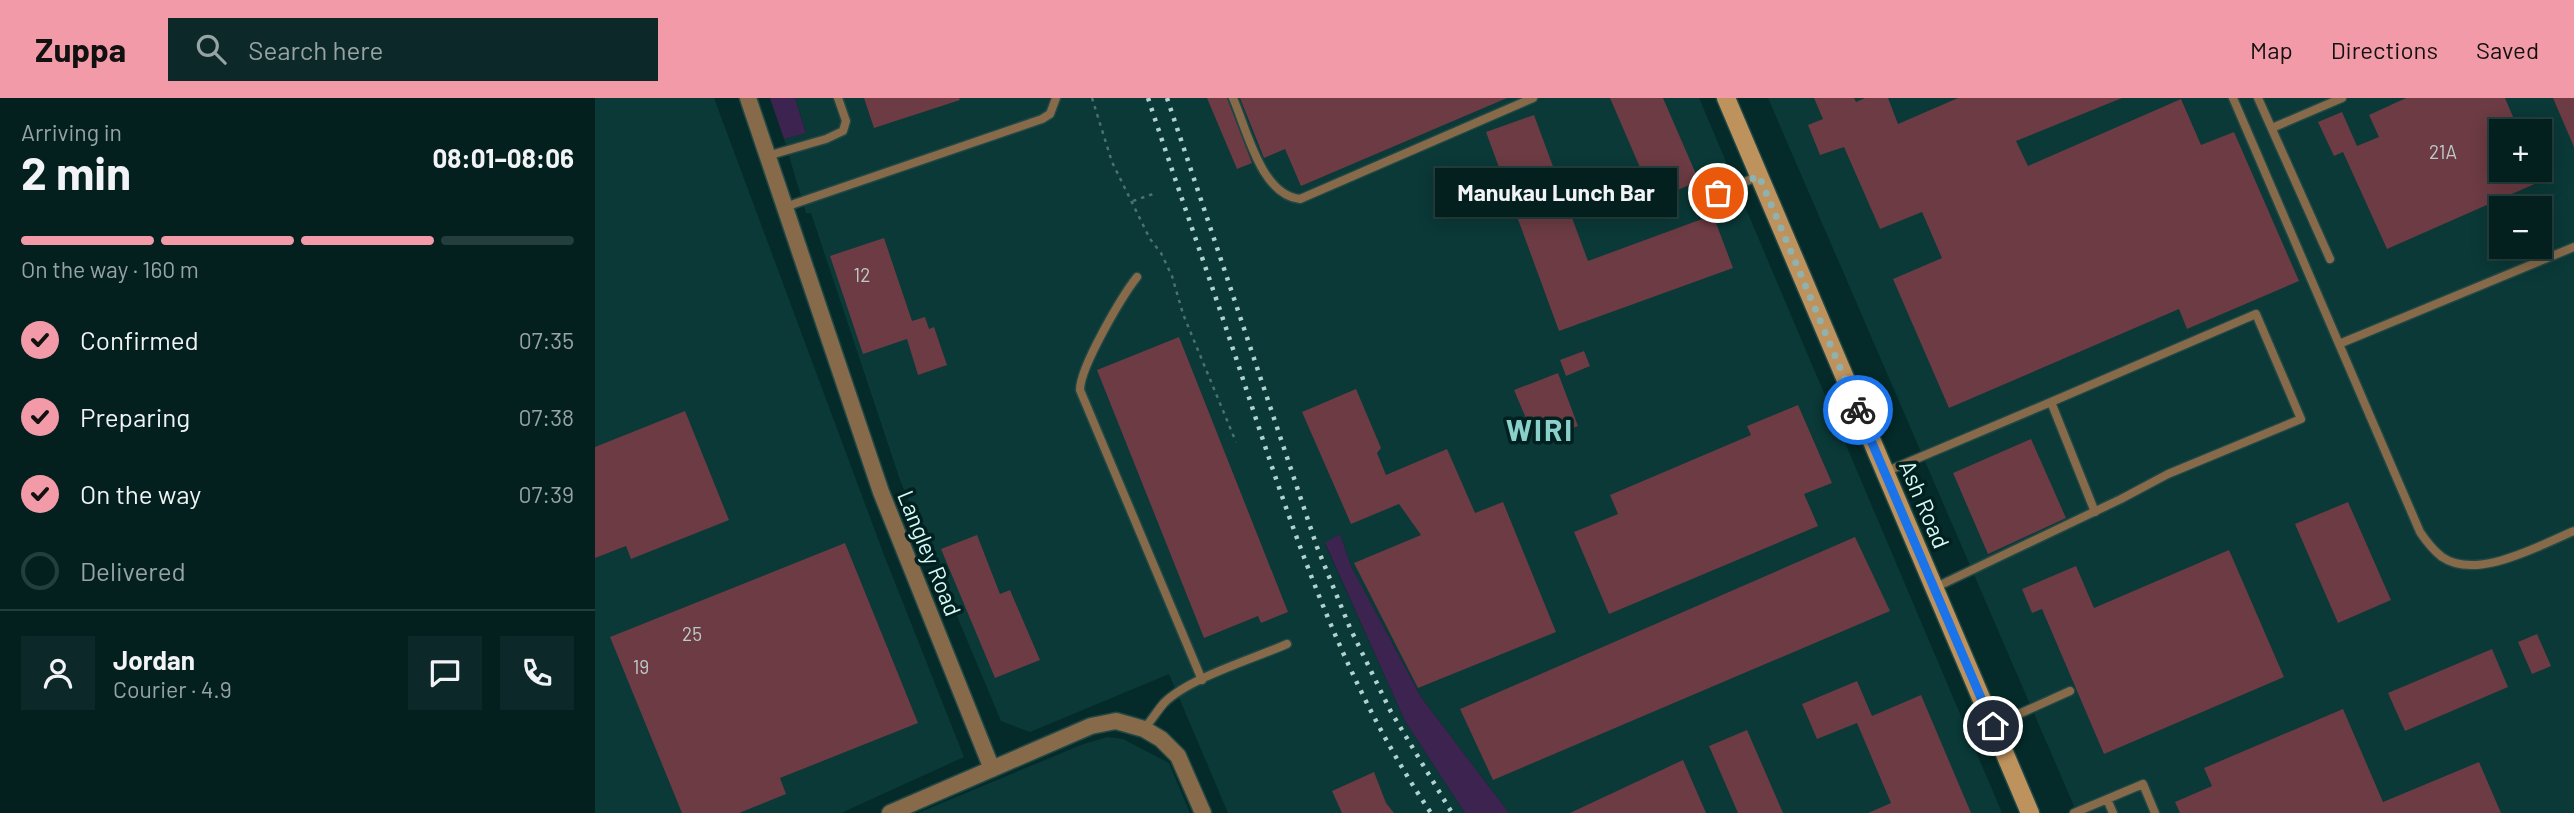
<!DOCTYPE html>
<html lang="en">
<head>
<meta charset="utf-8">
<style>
  body { margin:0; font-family:Barlow,sans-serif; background:#0d2828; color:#f1f3f6; height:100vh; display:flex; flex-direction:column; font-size:26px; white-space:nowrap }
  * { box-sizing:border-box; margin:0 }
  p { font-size:23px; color:#97a3a4 }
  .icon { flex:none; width:38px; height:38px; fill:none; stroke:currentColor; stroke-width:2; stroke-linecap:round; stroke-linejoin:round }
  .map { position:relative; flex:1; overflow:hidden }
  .side { display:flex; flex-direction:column; background:#03201f; width:595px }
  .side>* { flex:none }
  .fabs { position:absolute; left:1894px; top:21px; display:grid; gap:14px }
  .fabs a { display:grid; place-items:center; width:63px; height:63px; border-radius:0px; background:#03201f; box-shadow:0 4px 18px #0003,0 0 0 2px #243e3d; font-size:35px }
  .pin { position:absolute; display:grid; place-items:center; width:60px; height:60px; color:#fff; margin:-30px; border:4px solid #fff; border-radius:50%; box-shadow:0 2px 7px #0007 }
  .courier { position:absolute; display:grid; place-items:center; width:70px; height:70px; margin:-35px; border:5px solid #1a73e8; border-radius:50%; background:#fff; color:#222; box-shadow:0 2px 9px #0007 }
  .bubble { position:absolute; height:49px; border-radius:0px; background:#03201f; box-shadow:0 4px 18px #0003,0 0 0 2px #243e3d; font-size:23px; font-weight:700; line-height:49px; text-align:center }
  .summary em { font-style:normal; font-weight:700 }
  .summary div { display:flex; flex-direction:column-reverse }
  .summary { display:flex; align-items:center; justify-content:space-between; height:119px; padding:0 21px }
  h1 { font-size:46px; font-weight:700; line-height:52px }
  .bar { display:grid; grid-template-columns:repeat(4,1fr); gap:10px 7px; align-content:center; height:84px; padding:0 21px }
  .bar i { height:9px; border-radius:5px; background:#243e3d }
  .bar .active { background:#f39aa8 }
  .bar p { grid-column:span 4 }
  .line { display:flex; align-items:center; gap:18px; padding:0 21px; border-top:2px solid #243e3d }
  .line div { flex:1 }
  .round { display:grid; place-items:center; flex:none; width:74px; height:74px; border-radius:0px; background:#0d2828 }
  ol { padding:0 21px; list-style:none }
  li { display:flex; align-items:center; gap:21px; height:77px }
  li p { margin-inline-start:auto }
  li .icon { padding:7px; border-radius:50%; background:#f39aa8; color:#111; stroke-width:4 }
  li:last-child { color:#97a3a4 }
  li i { width:38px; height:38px; border:4px solid #243e3d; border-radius:50% }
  header { display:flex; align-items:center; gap:42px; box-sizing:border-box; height:98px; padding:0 35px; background:#f39aa8; color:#111 }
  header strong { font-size:33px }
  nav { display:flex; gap:38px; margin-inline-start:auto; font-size:24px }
  .search { width:490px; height:63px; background:#0d2828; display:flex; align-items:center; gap:18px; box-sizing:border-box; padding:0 24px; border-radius:0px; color:#97a3a4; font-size:26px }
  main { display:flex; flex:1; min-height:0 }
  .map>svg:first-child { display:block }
  .built { fill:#0a3937; fill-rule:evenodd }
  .green { fill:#3d234f }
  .building { fill:#6c3b43 }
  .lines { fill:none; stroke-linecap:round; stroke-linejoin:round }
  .lane-casing { stroke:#224846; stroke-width:11 }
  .street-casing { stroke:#224846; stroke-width:19 }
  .secondary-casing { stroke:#224846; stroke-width:21 }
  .path { stroke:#4c716f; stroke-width:2.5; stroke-dasharray:3.5 5; stroke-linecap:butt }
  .lane { stroke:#866a4a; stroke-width:8 }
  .street { stroke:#866a4a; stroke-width:16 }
  .secondary { stroke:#be925d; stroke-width:18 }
  .rail { stroke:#b1d3d0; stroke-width:4.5; stroke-dasharray:3.5 7; stroke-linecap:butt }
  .done { stroke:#8eb2af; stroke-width:7; stroke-dasharray:0 12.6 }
  .route { stroke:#1a73e8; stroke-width:9 }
  .labels { text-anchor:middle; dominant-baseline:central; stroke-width:7; stroke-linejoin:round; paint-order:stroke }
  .number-label { font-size:19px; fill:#becaca }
  .street-label { font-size:23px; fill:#d9faf7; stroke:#00211f }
  .district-label { font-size:30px; font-weight:bold; letter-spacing:2px; fill:#8bd0cb; stroke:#00211f }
</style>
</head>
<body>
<header>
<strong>Zuppa</strong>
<div class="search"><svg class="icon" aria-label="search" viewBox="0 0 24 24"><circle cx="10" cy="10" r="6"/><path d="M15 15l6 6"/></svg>Search here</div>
<nav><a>Map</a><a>Directions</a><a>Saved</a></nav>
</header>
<main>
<section class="side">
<div class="summary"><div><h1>2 min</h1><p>Arriving in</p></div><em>08:01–08:06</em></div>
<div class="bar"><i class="active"></i><i class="active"></i><i class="active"></i><i></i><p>On the way · 160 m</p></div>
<ol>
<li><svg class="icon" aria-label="check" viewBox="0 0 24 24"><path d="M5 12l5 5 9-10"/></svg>Confirmed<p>07:35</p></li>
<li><svg class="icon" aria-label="check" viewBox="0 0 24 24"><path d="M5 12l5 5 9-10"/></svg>Preparing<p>07:38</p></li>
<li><svg class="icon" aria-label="check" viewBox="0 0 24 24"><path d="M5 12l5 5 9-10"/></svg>On the way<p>07:39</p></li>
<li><i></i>Delivered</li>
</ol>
<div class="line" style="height:126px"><a class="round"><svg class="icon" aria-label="person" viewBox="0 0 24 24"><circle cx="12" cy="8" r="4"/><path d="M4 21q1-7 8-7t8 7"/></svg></a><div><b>Jordan</b><p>Courier · 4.9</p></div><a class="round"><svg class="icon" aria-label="chat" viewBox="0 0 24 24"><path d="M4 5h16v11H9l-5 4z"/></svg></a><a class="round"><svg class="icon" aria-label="phone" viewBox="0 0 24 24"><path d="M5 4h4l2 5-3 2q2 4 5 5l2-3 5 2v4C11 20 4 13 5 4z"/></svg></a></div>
</section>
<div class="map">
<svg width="1979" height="715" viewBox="0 0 1979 715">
  <rect width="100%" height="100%" fill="#042b29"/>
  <path class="built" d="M 0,0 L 119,0 L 289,457 L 369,659 L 246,715 L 0,715 Z
    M 200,0 L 1104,0 L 1407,715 L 914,715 L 826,599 L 756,468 L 745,436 L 730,446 L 810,623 L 870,715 L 633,715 L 574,576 L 435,634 L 406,623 L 305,382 L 216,115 L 211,115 L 189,41 L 211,34 Z
    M 1173,0 L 1979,0 L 1979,715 L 1482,715 ZM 1906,33 L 1944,33 L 1944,72 L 1906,72 ZM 1906,110 L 1944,110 L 1944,149 L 1906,149 Z
    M 512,639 L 528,641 L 574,665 L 595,715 L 323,715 L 486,647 Z"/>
  <path class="green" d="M 175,0 L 200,0 L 211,35 L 189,41 Z
    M 745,436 L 756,468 L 826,599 L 914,715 L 870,715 L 810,623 L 730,445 Z"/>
  <path class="building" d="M 269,0 L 364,0 L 365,2 L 279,30 Z
    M 612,0 L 632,0 L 657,65 L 642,71 Z
    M 645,0 L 912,0 L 706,88 L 690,51 L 669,60 Z
    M 1015,0 L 1068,0 L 1104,83 L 1059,102 Z
    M 1219,0 L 1259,0 L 1261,4 L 1270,0 L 1293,0 L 1303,26 L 1363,0 L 1527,0 L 1421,43 L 1433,68 L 1586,1 L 1606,47 L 1639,34 L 1704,183 L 1592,231 L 1584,211 L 1354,310 L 1298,181 L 1347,160 L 1327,114 L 1285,131 L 1249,49 L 1225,57 L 1213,27 L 1228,21 Z
    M 1811,0 L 1910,0 L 1924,33 L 1906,33 L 1906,72 L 1939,72 L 1944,84 L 1792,151 L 1748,54 L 1739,58 L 1723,24 L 1747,14 L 1762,48 L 1784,39 L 1774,17 Z
    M 1958,0 L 1979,0 L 1979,49 Z
    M 939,17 L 993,163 L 1118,117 L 1138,170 L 964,233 L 891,34 Z
    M 289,140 L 317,223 L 330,219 L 334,231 L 339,229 L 352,267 L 323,277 L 312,241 L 268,256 L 235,158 Z
    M 584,239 L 693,514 L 666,525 L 663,518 L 609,540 L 502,272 Z
    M 989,253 L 995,268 L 971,278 L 965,262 Z
    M 963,275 L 983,328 L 941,344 L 919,292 Z
    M 761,291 L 786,350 L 782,355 L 791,377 L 852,351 L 880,415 L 908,404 L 961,534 L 823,590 L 759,465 L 826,437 L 804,406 L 756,426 L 707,314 Z
    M 1203,307 L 1237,385 L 1209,396 L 1223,428 L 1014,516 L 979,434 L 1023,416 L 1015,397 L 1156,337 L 1152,328 Z
    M 90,313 L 134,422 L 36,461 L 31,448 L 0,460 L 0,349 Z
    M 1436,341 L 1471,420 L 1393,456 L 1358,375 Z
    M 1753,404 L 1796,502 L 1743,525 L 1700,426 Z
    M 382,437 L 405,496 L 415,492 L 445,562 L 400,580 L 346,451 Z
    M 1260,439 L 1295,513 L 898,682 L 865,611 Z
    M 250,445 L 323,625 L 185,680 L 191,696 L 144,715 L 87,715 L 15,539 Z
    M 1634,452 L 1689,579 L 1509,656 L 1447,511 L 1437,515 L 1427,491 L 1481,468 L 1499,510 Z
    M 1942,536 L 1956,568 L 1937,576 L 1923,544 Z
    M 1897,551 L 1913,589 L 1810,633 L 1793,595 Z
    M 1262,583 L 1277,618 L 1326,597 L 1376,715 L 1273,715 L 1296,705 L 1262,625 L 1222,641 L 1207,606 Z
    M 1748,611 L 1788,704 L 1884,664 L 1906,715 L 1585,715 L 1580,704 L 1617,688 L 1609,670 Z
    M 1152,632 L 1188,715 L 1143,715 L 1114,648 Z
    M 1088,662 L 1111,715 L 975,715 Z
    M 779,674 L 791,705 L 799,715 L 747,715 L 737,693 Z"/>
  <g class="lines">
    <defs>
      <path id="lane" d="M 638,0 C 652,32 666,97 705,101 L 938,0
        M 1638,0 L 1825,434 C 1831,443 1838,452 1847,459 C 1882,483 1945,447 1979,433
        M 1663,0 L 1735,161
        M 1677,30 L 1747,0
        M 172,58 L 231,41 L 248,33 L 251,23 L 243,0
        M 1123,95 L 1164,78
        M 190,109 L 447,21 L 455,16 L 461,0
        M 542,179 C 527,198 485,269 485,292 L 607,582
        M 1744,246 L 1979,149
        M 1290,374 L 1456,304 L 1500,414
        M 1339,490 L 1526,401 L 1573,376 L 1706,321 L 1661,216 L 1456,304
        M 1397,628 L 1475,593
        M 549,631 C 556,623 562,613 569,605 C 594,580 658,561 692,546
        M 1512,701 L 1518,715
        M 1479,715 L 1548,686 L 1560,715"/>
      <path id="street" d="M 153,0 L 286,394 L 397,671
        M 295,715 L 496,628 L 521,623 L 549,631 L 566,641 L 583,658 L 608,715"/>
      <path id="secondary" d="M 1131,0 L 1435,715"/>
    </defs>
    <use href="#lane" class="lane-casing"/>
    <use href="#street" class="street-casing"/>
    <use href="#secondary" class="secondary-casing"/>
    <path class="path" d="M 497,0 L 517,64 L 555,141 L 566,155 L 577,178 L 588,216 L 641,344
      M 538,103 L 558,96"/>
    <use href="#lane" class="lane"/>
    <use href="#street" class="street"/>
    <use href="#secondary" class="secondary"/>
    <path class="rail" d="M 553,0 C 583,91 615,181 645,272 C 695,425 745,581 836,715
      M 572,0 L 722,449 L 755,530 L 795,612 L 857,715"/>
  </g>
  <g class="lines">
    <path class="done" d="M 1123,95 L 1164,78 L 1263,312"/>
    <path class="route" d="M 1263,312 L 1398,628"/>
  </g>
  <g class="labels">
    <g class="number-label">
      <text x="1848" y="53">21A</text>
      <text x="267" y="176">12</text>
      <text x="97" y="535">25</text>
      <text x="46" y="568">19</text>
    </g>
    <g class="street-label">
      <text transform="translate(1330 406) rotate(67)">Ash Road</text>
      <text transform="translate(335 455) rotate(68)">Langley Road</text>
    </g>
    <g class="district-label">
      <text x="945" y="331">WIRI</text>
    </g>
  </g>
</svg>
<div class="fabs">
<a>+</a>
<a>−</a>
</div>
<div class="pin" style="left:1123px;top:95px;background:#ea580c"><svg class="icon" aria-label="bag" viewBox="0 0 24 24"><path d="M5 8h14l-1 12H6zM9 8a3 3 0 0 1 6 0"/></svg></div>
<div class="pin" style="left:1398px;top:628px;background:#1f2937"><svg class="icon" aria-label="home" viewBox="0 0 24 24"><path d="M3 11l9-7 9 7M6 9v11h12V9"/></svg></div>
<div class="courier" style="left:1263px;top:312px"><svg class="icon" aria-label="bike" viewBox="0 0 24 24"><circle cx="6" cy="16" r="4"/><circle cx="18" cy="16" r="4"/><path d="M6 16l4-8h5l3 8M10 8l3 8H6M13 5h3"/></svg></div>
<div class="bubble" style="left:840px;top:70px;width:242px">Manukau Lunch Bar</div>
</div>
</main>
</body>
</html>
